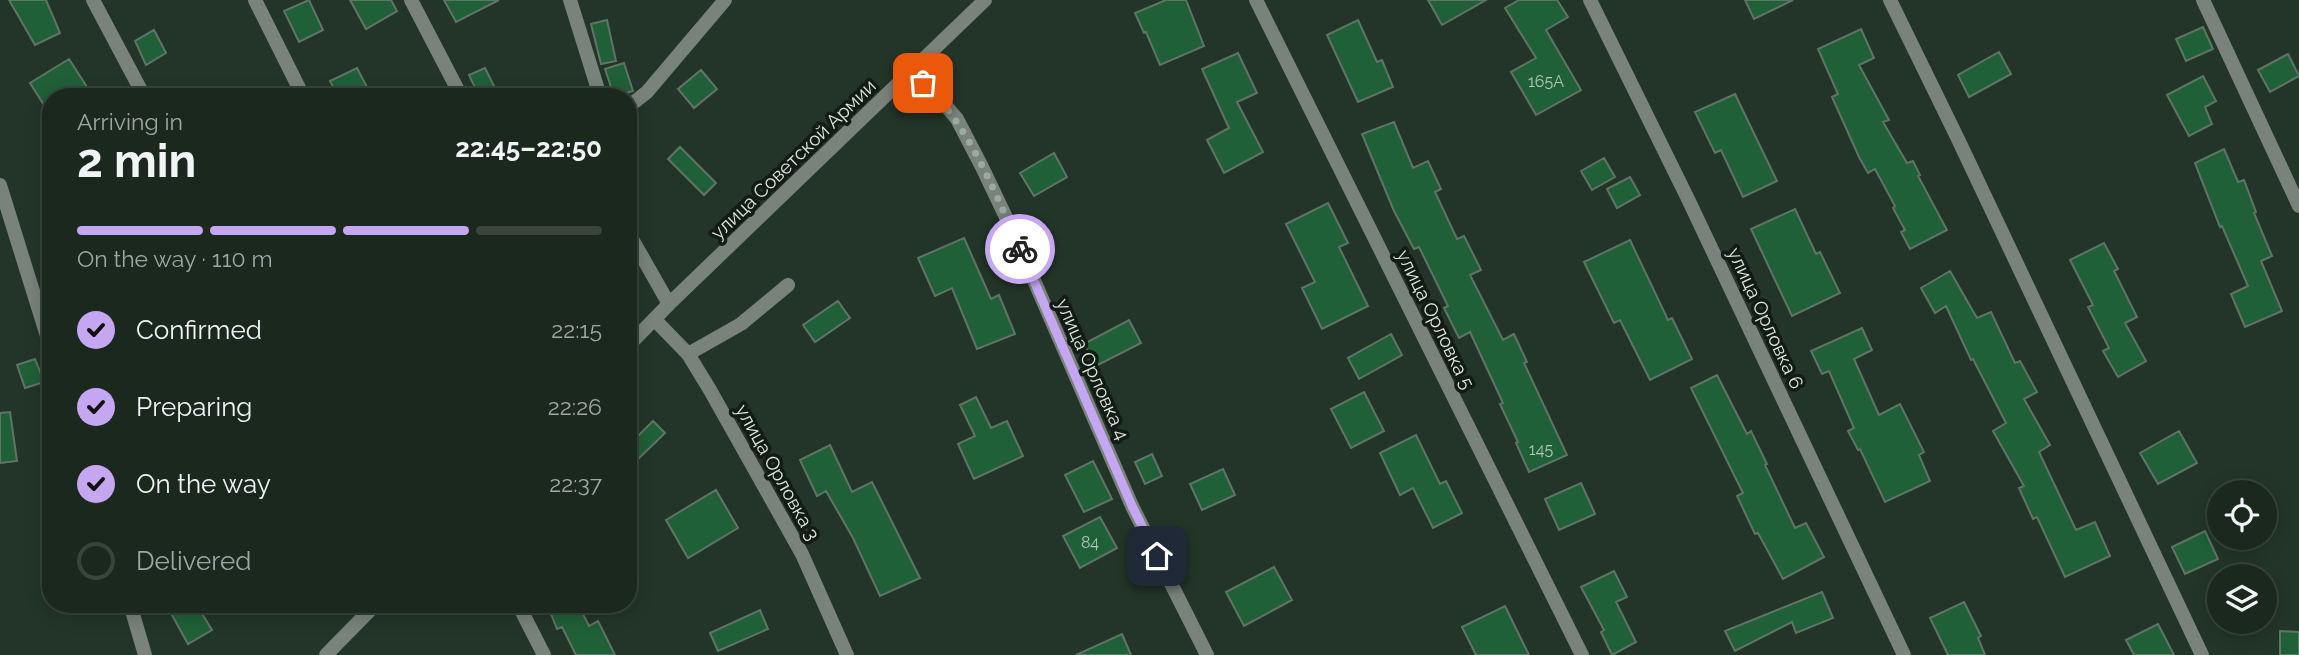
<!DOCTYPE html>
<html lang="en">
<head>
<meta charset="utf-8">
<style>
  body { margin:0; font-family:Raleway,sans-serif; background:#233027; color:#f1f3f6; height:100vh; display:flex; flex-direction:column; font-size:26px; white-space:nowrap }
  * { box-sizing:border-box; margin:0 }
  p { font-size:23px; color:#9fa6a4 }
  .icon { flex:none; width:38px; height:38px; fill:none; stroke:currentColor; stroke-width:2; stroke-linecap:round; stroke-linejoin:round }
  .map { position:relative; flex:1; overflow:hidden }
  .panel { position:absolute; left:42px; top:88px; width:595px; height:525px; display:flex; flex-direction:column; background:#1a281e; border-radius:28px; box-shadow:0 4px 18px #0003,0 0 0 2px #38443c }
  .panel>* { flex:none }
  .controls { position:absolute; left:2207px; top:480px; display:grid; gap:14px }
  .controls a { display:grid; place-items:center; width:70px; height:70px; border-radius:50%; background:#1a281e; box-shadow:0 4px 18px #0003,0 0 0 2px #38443c; font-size:35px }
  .pin { position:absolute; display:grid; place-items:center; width:60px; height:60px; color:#fff; margin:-30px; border-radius:14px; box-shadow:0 4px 10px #0006 }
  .courier { position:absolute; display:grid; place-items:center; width:70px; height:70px; margin:-35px; border:5px solid #c5a7f1; border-radius:50%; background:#fff; color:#222; box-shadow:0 2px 9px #0007 }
  .overview em { font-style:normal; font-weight:700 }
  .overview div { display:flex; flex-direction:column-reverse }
  .overview { display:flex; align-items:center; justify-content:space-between; height:119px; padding:0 35px }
  h1 { font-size:46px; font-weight:700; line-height:52px }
  .bar { display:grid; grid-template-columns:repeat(4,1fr); gap:10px 7px; align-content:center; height:84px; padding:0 35px }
  .bar i { height:9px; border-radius:5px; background:#38443c }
  .bar .selected { background:#c5a7f1 }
  .bar p { grid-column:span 4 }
  ol { padding:0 35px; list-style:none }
  li { display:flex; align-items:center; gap:21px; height:77px }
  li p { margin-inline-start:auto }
  li .icon { padding:7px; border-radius:50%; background:#c5a7f1; color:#111; stroke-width:4 }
  li:last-child { color:#9fa6a4 }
  li i { width:38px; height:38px; border:4px solid #38443c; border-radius:50% }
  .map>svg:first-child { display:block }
  .building { fill:#1f6038; stroke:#607465; stroke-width:2 }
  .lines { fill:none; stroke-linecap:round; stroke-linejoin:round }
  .street { stroke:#79837c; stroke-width:14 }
  .done { stroke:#9ca9a0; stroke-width:7; stroke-dasharray:0 12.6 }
  .route { stroke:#c5a7f1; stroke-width:9 }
  .labels { text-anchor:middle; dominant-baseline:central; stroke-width:7; stroke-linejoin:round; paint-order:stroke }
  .number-label { font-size:16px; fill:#aec6b6 }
  .street-label { font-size:19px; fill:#dde8e0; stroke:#121b15 }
</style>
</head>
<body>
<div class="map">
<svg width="2299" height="655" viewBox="0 0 2299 655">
  <rect width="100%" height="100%" fill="#233528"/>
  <path class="building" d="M 9,0 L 46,0 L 60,33 L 35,45 Z
    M 309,0 L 323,30 L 299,42 L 284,11 Z
    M 350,0 L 391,0 L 397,11 L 366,29 Z
    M 444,0 L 499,0 L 456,22 Z
    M 1166,0 L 1186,0 L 1204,46 L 1160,65 L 1146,32 L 1144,33 L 1135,13 Z
    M 1428,0 L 1486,0 L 1442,25 Z
    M 1519,0 L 1557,0 L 1568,17 L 1546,30 L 1581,90 L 1536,115 L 1511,72 L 1536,58 L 1505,8 Z
    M 1745,0 L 1793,0 L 1754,19 Z
    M 607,20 L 616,61 L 601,64 L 591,24 Z
    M 1358,20 L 1377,62 L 1382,60 L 1393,87 L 1358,102 L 1327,35 Z
    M 2203,27 L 2213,49 L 2186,61 L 2176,39 Z
    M 1861,29 L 1874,58 L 1859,65 L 1889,120 L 1883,122 L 1907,163 L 1913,161 L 1920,175 L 1918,176 L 1947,230 L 1910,249 L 1901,232 L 1905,230 L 1893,208 L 1895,206 L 1875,169 L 1868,173 L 1859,157 L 1832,97 L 1838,94 L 1818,49 Z
    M 154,30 L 166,53 L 146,65 L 135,41 Z
    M 1999,52 L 2011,74 L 1969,97 L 1958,75 Z
    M 1238,53 L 1257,93 L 1237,102 L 1263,152 L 1224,173 L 1207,140 L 1229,128 L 1202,69 Z
    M 2288,54 L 2299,76 L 2270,92 L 2258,70 Z
    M 69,59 L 87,87 L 72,96 L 51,96 L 51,116 L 30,83 Z
    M 624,63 L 633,91 L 614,96 L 605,69 Z
    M 357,68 L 368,89 L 354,96 L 338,96 L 330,81 Z
    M 485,68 L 499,96 L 479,96 L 469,75 Z
    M 701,70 L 717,89 L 694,108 L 678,89 Z
    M 2203,76 L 2216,101 L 2205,107 L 2212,124 L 2189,136 L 2167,95 Z
    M 1735,94 L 1777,181 L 1743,197 L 1721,150 L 1715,153 L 1695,112 Z
    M 1394,122 L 1413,168 L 1428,161 L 1441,189 L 1435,192 L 1457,239 L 1464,236 L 1481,270 L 1470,275 L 1503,340 L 1514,334 L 1527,362 L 1524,363 L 1567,455 L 1529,472 L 1516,443 L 1518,442 L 1500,404 L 1503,403 L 1470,332 L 1459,338 L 1444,308 L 1448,306 L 1419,247 L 1414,249 L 1394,211 L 1362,134 Z
    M 680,147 L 716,183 L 704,195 L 668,159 Z
    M 2224,149 L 2238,182 L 2244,180 L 2256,212 L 2254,213 L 2272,256 L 2261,261 L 2282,311 L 2245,327 L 2231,294 L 2248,286 L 2222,226 L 2220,227 L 2195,163 Z
    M 1054,153 L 1067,177 L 1034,196 L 1020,173 Z
    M 1604,158 L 1615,177 L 1592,190 L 1581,171 Z
    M 1630,177 L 1640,195 L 1617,208 L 1607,189 Z
    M 1328,203 L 1348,243 L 1339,247 L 1368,306 L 1322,329 L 1302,288 L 1315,282 L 1286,224 Z
    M 1795,209 L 1816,254 L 1820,252 L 1840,293 L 1792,316 L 1751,229 Z
    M 964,238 L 991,299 L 999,295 L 1015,334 L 977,349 L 952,288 L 935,296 L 918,258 Z
    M 1630,240 L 1668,320 L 1672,318 L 1692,359 L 1650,380 L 1620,320 L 1614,323 L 1584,262 Z
    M 2104,243 L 2118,269 L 2114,271 L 2137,317 L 2125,323 L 2146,361 L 2118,377 L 2103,351 L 2109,348 L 2088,307 L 2093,305 L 2070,260 Z
    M 1950,271 L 1977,318 L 1991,312 L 2015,363 L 2020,361 L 2037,392 L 2024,399 L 2050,445 L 2039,452 L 2076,530 L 2095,522 L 2110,556 L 2065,577 L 2037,517 L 2033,519 L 2019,488 L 2024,486 L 1993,431 L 2006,423 L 1973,359 L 1971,360 L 1946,306 L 1935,313 L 1921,288 Z
    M 838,301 L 850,318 L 815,342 L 803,325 Z
    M 1129,320 L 1141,343 L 1096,366 L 1084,344 Z
    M 1862,328 L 1872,350 L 1854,359 L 1879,415 L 1900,404 L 1924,452 L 1919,455 L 1930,481 L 1885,502 L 1860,449 L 1858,450 L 1848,431 L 1854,428 L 1829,371 L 1822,374 L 1811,351 Z
    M 1391,334 L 1402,355 L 1359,379 L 1348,358 Z
    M 35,359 L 44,382 L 25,388 L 17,365 Z
    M 1717,375 L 1747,434 L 1751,431 L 1767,464 L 1765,465 L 1795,528 L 1806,523 L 1824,557 L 1783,579 L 1758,533 L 1755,534 L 1737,496 L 1743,493 L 1691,388 Z
    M 1364,392 L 1384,431 L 1351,448 L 1331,409 Z
    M 976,397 L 991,428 L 1007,421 L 1023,456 L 974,479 L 958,444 L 975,436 L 960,405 Z
    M 10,412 L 17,461 L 0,463 L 0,413 Z
    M 653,421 L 665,433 L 628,469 L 628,446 Z
    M 2179,431 L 2197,463 L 2158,484 L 2140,453 Z
    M 1416,435 L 1440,484 L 1446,481 L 1462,513 L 1433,528 L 1413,488 L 1400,495 L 1380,453 Z
    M 830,445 L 852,492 L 872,482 L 920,578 L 880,596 L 853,538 L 826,491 L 817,496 L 800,460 Z
    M 1152,454 L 1162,476 L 1145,484 L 1135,462 Z
    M 1093,461 L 1112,499 L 1084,512 L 1065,475 Z
    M 1223,469 L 1235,495 L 1202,510 L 1190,484 Z
    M 1581,483 L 1595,514 L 1559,530 L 1545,499 Z
    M 716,490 L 738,528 L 688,558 L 666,520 Z
    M 1100,517 L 1117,548 L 1080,568 L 1063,536 Z
    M 2205,531 L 2218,559 L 2185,574 L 2172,547 Z
    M 1274,567 L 1292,600 L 1244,626 L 1226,592 Z
    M 1614,571 L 1627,597 L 1616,602 L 1636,642 L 1612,655 L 1601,632 L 1604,630 L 1581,587 Z
    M 1822,592 L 1833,618 L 1796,633 L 1792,622 L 1735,651 L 1725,631 Z
    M 1964,602 L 1981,636 L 1978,638 L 1985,655 L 1948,655 L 1930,618 Z
    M 191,604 L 196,604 L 212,630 L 188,644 L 172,615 Z
    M 547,604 L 578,604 L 589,626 L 598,621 L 615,655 L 576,655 L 562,627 L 557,629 Z
    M 1505,606 L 1529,655 L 1476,655 L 1462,627 Z
    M 760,610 L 768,629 L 718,651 L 710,633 Z
    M 2158,624 L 2174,655 L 2134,655 L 2126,640 Z
    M 2280,631 L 2299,632 L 2299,655 L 2280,655 Z
    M 1122,634 L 1131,655 L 1076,655 Z"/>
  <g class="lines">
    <path class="street" d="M 93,0 L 144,96
      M 255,0 L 303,96
      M 411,0 L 461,96
      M 570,0 L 600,96
      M 1256,0 L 1582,655
      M 1590,0 L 1688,199 L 1904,655
      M 1890,0 L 1957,137 L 2202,655
      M 2203,0 L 2299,206
      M 911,72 L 936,94 L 957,119 L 982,167 L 1013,232 L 1132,506 L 1207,655
      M 628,107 L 647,92 L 725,0
      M 0,185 L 51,349
      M 628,221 L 632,239 L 669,304
      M 655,320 L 688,354 L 710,390 L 802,554 L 847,655
      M 628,346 L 669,304 L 985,0
      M 688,354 L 741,324 L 788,285
      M 130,604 L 145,655
      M 518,604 L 544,655
      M 326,655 L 376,604"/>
  </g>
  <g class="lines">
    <path class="done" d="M 923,83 C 968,122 996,195 1020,249"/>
    <path class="route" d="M 1020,249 L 1132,506 L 1157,556"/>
  </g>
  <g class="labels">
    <g class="number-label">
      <text x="1546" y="81">165А</text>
      <text x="1541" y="449">145</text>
      <text x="1090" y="542">84</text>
    </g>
    <g class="street-label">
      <text transform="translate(793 159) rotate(-44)">улица Советской Армии</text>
      <text transform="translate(1766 318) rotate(65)">улица Орловка 6</text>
      <text transform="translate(1436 319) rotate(64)">улица Орловка 5</text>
      <text transform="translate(1093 369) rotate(66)">улица Орловка 4</text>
      <text transform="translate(778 472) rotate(61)">улица Орловка 3</text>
    </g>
  </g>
</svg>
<div class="controls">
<a><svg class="icon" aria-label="locate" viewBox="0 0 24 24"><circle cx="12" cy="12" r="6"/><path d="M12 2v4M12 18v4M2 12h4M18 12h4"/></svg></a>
<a><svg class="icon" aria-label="layers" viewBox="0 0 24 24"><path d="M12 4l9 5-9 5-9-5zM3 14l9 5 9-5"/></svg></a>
</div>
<div class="pin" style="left:923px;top:83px;background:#ea580c"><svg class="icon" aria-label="bag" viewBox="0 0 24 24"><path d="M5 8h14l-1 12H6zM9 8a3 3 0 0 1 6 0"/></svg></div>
<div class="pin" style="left:1157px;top:556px;background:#1f2937"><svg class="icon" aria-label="home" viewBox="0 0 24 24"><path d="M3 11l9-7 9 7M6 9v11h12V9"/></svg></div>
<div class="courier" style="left:1020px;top:249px"><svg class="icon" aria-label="bike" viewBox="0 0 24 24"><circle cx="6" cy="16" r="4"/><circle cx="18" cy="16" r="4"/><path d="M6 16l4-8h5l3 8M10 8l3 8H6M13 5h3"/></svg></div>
<section class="panel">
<div class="overview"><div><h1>2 min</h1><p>Arriving in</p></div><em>22:45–22:50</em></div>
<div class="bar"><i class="selected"></i><i class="selected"></i><i class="selected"></i><i></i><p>On the way · 110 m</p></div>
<ol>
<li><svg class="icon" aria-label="check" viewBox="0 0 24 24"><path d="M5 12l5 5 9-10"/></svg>Confirmed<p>22:15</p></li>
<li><svg class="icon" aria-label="check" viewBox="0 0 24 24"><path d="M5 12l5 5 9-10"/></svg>Preparing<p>22:26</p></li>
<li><svg class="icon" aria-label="check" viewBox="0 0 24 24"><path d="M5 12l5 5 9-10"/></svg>On the way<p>22:37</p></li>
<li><i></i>Delivered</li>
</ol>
</section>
</div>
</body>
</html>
